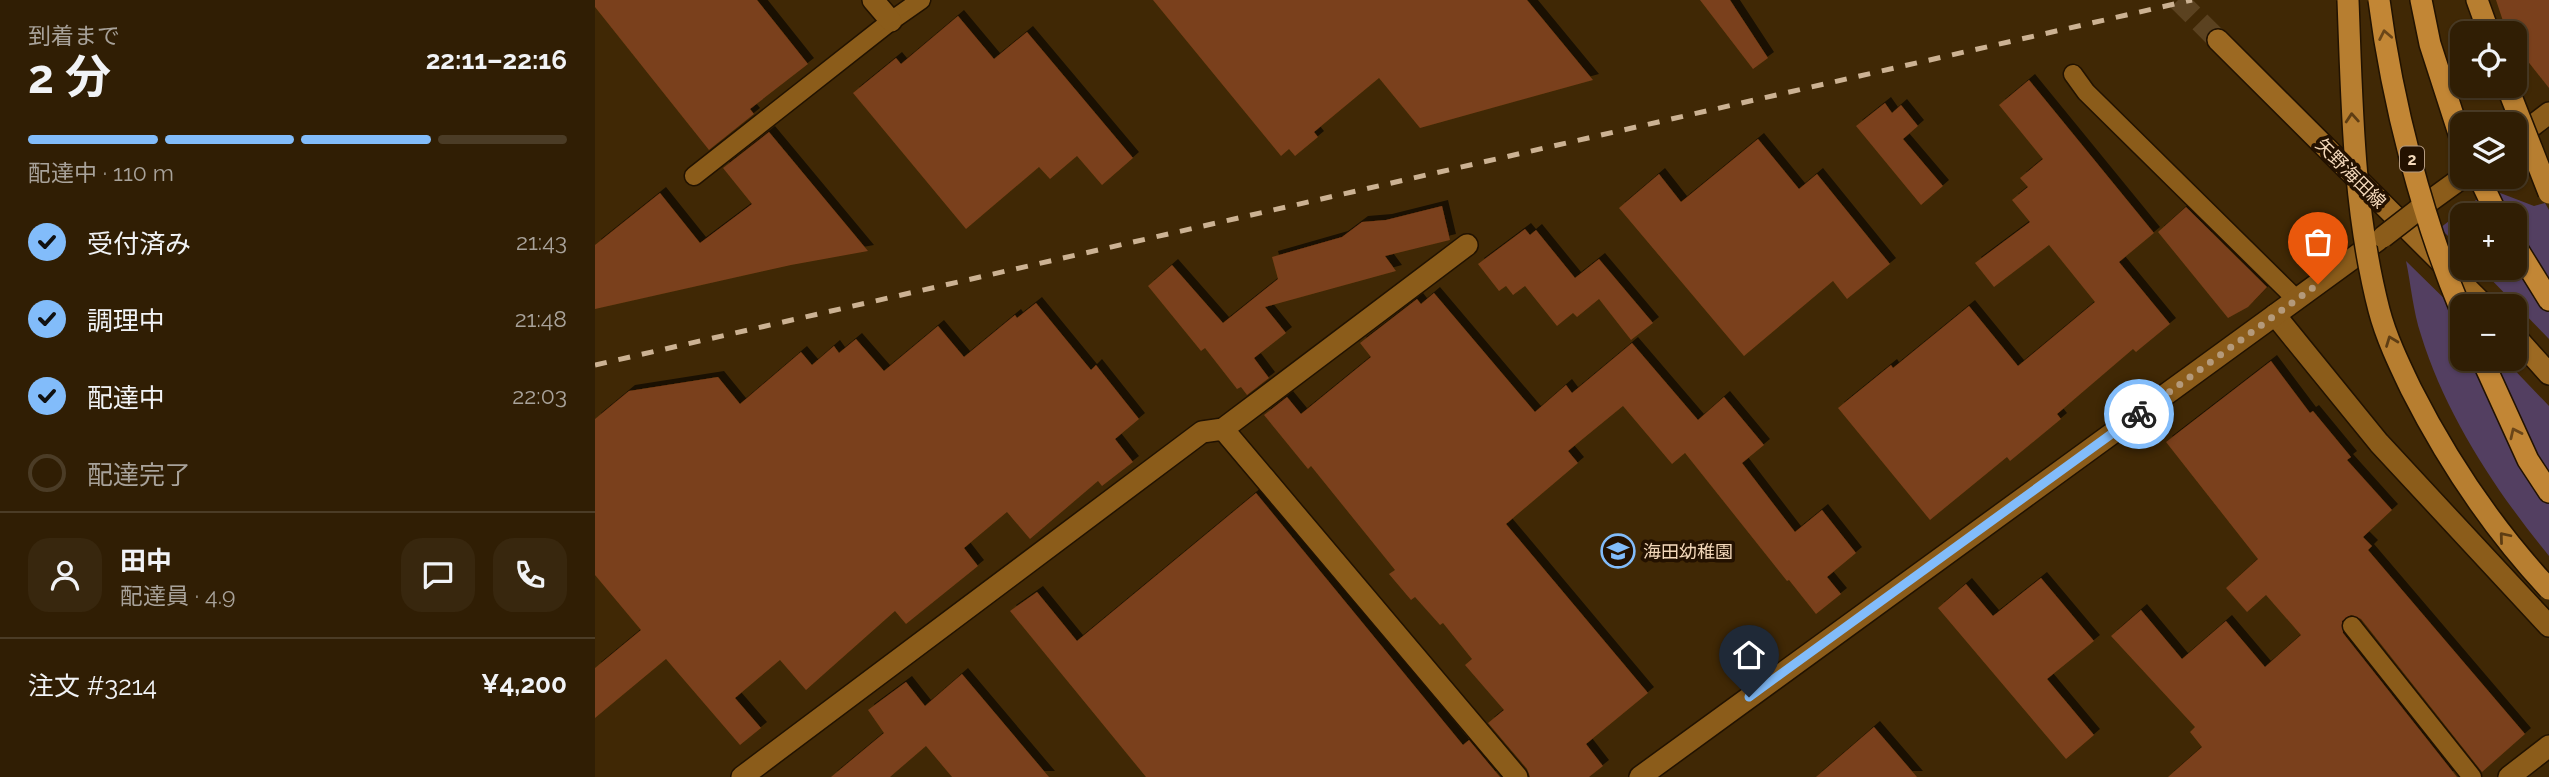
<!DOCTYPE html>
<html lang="ja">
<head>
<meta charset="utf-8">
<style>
  body { margin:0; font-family:Raleway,"Noto Sans JP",sans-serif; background:#38270e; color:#f1f3f6; height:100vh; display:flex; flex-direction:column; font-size:26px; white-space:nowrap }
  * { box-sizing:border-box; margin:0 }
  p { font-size:23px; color:#a8a29a }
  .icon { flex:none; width:38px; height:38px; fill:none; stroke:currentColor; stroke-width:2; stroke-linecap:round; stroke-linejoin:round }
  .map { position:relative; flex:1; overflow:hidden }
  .details { display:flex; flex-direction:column; background:#301e04; width:595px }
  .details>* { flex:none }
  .controls { position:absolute; left:1855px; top:21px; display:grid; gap:14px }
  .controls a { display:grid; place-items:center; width:77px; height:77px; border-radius:14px; background:#301e04; box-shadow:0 2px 5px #0004,0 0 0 2px #4b3c26; font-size:35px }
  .pin { position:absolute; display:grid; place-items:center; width:60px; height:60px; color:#fff; margin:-72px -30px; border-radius:50% 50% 50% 0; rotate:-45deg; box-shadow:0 0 7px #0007 }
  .pin .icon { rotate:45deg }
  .courier { position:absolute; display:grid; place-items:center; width:70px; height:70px; margin:-35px; border:5px solid #82bcfa; border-radius:50%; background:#fff; color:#222; box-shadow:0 2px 9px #0007 }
  .summary em { font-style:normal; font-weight:700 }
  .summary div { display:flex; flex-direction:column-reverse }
  .summary { display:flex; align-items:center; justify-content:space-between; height:119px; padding:0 28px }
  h1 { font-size:46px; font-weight:700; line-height:52px }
  .bar { display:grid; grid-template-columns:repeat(4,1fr); gap:10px 7px; align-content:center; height:84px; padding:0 28px }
  .bar i { height:9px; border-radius:5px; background:#4b3c26 }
  .bar .current { background:#82bcfa }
  .bar p { grid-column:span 4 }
  .line { display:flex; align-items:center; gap:18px; padding:0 28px; border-top:2px solid #4b3c26 }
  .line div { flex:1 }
  .round { display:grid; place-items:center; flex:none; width:74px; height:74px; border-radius:21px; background:#38270e }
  ol { padding:0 28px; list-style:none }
  li { display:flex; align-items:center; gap:21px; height:77px }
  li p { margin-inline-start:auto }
  li .icon { padding:7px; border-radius:50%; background:#82bcfa; color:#111; stroke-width:4 }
  li:last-child { color:#a8a29a }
  li i { width:38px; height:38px; border:4px solid #4b3c26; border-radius:50% }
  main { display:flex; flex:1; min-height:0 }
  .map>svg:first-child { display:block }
  .green { fill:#533f61 }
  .building { fill:#7a401a; filter:url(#shadow) }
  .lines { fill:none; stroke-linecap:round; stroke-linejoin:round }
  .secondary-tunnel { stroke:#5b4220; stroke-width:21; stroke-dasharray:21 10; stroke-linecap:butt }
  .service-casing { stroke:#211201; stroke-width:21 }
  .minor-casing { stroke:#211201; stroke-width:24 }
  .tertiary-casing { stroke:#211201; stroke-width:24 }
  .secondary-casing { stroke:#211201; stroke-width:24 }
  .trunk-casing { stroke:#211201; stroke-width:24 }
  .motorway-casing { stroke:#211201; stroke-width:24 }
  .service { stroke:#8b5c1a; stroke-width:18 }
  .minor { stroke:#8b5c1a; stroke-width:21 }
  .tertiary { stroke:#8b5c1a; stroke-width:21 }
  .secondary { stroke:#9c6922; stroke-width:21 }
  .trunk { stroke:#b77e30; stroke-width:21 }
  .motorway { stroke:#c28635; stroke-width:21 }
  .rail { stroke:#ccb293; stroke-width:5; stroke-dasharray:12 12; stroke-linecap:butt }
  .tertiary-bridge-casing { stroke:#211201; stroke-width:24; stroke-linecap:butt }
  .trunk-bridge-casing { stroke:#211201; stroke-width:24; stroke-linecap:butt }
  .motorway-bridge-casing { stroke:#211201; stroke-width:24; stroke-linecap:butt }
  .tertiary-bridge { stroke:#8b5c1a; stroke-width:21 }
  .trunk-bridge { stroke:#b77e30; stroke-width:21 }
  .motorway-bridge { stroke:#c28635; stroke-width:21 }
  .oneway { stroke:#6b4618 }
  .oneway2 { stroke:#5e3d13 }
  .done { stroke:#b49a7b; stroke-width:7; stroke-dasharray:0 12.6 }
  .route { stroke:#82bcfa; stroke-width:9 }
  .labels { text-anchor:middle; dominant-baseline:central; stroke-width:7; stroke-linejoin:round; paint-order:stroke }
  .shield { fill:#231100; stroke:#b59c82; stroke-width:2 }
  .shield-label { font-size:16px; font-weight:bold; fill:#f3d8ba }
  .street-label { font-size:18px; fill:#f3d8ba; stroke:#231100 }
  .poi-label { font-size:18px; fill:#f3d8ba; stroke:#231100; text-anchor:start }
</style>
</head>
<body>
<main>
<section class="details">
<div class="summary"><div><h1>2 分</h1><p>到着まで</p></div><em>22:11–22:16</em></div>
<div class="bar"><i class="current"></i><i class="current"></i><i class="current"></i><i></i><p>配達中 · 110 m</p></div>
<ol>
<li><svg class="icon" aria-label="check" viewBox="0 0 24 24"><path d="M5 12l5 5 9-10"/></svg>受付済み<p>21:43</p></li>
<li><svg class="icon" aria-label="check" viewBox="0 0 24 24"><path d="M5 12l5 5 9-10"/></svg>調理中<p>21:48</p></li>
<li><svg class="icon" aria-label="check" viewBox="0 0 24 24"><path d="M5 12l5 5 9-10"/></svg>配達中<p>22:03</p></li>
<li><i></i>配達完了</li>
</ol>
<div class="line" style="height:126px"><a class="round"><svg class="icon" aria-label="person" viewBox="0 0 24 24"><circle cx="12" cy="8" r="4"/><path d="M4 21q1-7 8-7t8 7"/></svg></a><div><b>田中</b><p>配達員 · 4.9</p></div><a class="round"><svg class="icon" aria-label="chat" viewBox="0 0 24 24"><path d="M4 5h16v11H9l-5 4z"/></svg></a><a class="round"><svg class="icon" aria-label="phone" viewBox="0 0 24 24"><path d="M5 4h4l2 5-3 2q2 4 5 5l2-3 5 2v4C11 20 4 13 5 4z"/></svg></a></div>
<div class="line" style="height:91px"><div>注文 #3214</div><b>¥4,200</b></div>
</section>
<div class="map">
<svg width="1954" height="777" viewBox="0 0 1954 777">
  <defs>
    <filter id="shadow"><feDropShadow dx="6" dy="-6" stdDeviation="0" flood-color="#0009"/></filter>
  </defs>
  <rect width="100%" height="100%" fill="#402805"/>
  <path class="green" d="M 1900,191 L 1939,206 L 1950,203 L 1954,210 L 1954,339 L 1885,268 L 1920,268 L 1920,215 L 1867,215 L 1867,250 L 1845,228 L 1885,197 Z
    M 1811,261 L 1867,316 L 1867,359 L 1909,359 L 1954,406 L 1954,556 C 1901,491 1851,416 1826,335 C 1818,311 1816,285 1811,261 Z"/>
  <path class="building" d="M 0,0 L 162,0 L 213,64 L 155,109 L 159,114 L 114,150 L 0,7 Z
    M 558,0 L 932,0 L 998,80 L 825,128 L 784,78 L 719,132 L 723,137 L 700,156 L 694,149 L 686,156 Z
    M 1105,0 L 1135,0 L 1173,58 L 1158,69 Z
    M 1901,0 L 1954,0 L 1954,88 L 1920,45 L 1920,33 L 1912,33 Z
    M 363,16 L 399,59 L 432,32 L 538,158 L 507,185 L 482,156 L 455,179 L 444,167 L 371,229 L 258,93 L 301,58 L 306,64 Z
    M 1434,80 L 1559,233 L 1524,262 L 1575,324 L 1541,352 L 1538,349 L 1462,414 L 1466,419 L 1415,461 L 1412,457 L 1335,520 L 1243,408 L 1296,365 L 1298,368 L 1374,306 L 1423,366 L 1500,302 L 1454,245 L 1399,287 L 1380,263 L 1435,222 L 1417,200 L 1433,187 L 1425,178 L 1448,159 L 1404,105 Z
    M 1290,103 L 1297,113 L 1306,105 L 1323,126 L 1308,139 L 1348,186 L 1326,205 L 1261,126 Z
    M 174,132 L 273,251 L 196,265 L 0,309 L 0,245 L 65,193 L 105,243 L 157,204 L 128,168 Z
    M 1163,139 L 1204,189 L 1222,174 L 1295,264 L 1252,299 L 1238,281 L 1149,356 L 1024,208 L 1064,174 L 1086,202 Z
    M 847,206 L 855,240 L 790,256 L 801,271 L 670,307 L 691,333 L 659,358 L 674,378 L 652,395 L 646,387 L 642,389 L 610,348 L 606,351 L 553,286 L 577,265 L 628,323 L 683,279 L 677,257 L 747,237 L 767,222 L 791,220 Z
    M 1591,207 L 1672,287 L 1653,307 L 1633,318 L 1563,232 Z
    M 930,229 L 935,235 L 941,230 L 980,278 L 1004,259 L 1058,323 L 1036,340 L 1004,299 L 982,317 L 978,313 L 962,326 L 930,286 L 918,295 L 911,286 L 904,291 L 883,264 Z
    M 839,293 L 940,412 L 971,385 L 977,393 L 1037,343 L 1103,420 L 1129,397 L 1169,445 L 1147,463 L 1200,532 L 1227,510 L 1261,553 L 1232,577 L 1246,594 L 1221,614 L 1194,580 L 1192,581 L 1090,453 L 1077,464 L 1028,406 L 973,451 L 983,463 L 911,524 L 1053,693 L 991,744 L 1008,766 L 994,777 L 935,777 L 932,769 L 893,723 L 909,710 L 870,665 L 877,659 L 848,623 L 845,625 L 820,597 L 816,600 L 794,574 L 800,570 L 716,466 L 713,469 L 669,415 L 692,397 L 706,414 L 776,357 L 765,343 L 822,299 L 826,304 Z
    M 441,303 L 496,370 L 501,365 L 544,419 L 520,439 L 538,462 L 507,486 L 503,481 L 435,539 L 412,512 L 369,548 L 383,566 L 311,624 L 300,611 L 211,690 L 185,660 L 140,698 L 166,728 L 145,745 L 71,659 L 0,718 L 0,668 L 46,630 L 0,575 L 0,419 L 34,391 L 123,377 L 145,404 L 206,352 L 217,365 L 239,346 L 244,353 L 261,339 L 289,371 L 343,326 L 369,357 L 420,315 L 422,318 Z
    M 1676,361 L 1715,413 L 1718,411 L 1756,457 L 1752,460 L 1797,510 L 1768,537 L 1777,546 L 1773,550 L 1930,734 L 1887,772 L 1766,619 L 1756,615 L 1747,621 L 1748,633 L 1862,777 L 1573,777 L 1607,747 L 1595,732 L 1600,727 L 1516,636 L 1546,610 L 1587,659 L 1631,621 L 1670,667 L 1706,635 L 1671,595 L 1652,612 L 1631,588 L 1663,559 L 1571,442 Z
    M 661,493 L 868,745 L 874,740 L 905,777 L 551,777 L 415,611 L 442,592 L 482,641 Z
    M 1446,578 L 1499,641 L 1452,679 L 1499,735 L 1471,759 L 1343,608 L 1371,584 L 1398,616 Z
    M 367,674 L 454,777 L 357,777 L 331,746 L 295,777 L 236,777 L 289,733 L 273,710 L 311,682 L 330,706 Z
    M 1279,727 L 1322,777 L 1221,777 Z"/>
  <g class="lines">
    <path class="secondary-tunnel" d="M 1583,0 L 1623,40"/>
    <defs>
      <path id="service" d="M 1478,74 L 1491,92 L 1701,299
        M 99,176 L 296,21 L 326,0
        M 1757,626 L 1877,777"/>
      <path id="minor" d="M 278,0 L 296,21
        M 1680,315 L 1784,443 L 1954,626
        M 628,429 L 872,245
        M 147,777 L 607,432 L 628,429 L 922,777
        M 1914,777 L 1954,746"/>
      <path id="tertiary" d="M 1920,139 L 1954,113
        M 1828,206 L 1868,177
        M 1045,777 L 1783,240"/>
      <path id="secondary" d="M 1623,40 L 1890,306
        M 1920,336 L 1954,374"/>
      <path id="trunk" d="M 1882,0 L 1894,33"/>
      <path id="motorway" d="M 1826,0 L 1835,44 L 1867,143
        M 1884,177 L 1902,215
        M 1920,245 L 1954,300
        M 1887,359 L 1933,460 L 1954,492"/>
    </defs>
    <use href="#service" class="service-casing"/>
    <use href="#minor" class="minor-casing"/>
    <use href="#tertiary" class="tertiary-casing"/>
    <use href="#secondary" class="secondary-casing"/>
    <use href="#trunk" class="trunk-casing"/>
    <use href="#motorway" class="motorway-casing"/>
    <use href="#service" class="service"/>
    <use href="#minor" class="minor"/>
    <use href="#tertiary" class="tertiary"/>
    <use href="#secondary" class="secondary"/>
    <use href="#trunk" class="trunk"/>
    <use href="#motorway" class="motorway"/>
    <path class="rail" d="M 0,365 L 1597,0"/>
    <defs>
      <path id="tertiary-bridge" d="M 1788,237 L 1828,206"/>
      <path id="trunk-bridge" d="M 1753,0 C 1757,104 1758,209 1784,310 C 1791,337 1804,364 1816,389 C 1853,462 1898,529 1954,589
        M 1912,86 L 1954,193"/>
      <path id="motorway-bridge" d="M 1784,0 C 1797,102 1827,218 1867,313"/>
    </defs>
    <use href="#tertiary-bridge" class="tertiary-bridge-casing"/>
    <use href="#trunk-bridge" class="trunk-bridge-casing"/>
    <use href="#motorway-bridge" class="motorway-bridge-casing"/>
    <use href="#tertiary-bridge" class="tertiary-bridge"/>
    <use href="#trunk-bridge" class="trunk-bridge"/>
    <use href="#motorway-bridge" class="motorway-bridge"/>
  </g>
  <defs><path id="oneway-chevron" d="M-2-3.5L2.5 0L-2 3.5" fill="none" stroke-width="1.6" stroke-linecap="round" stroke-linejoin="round" transform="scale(1.75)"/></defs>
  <g class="oneway">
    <use href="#oneway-chevron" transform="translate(1790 35) rotate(-101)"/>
    <use href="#oneway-chevron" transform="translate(1920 433) rotate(-115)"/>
  </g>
  <g class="oneway2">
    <use href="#oneway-chevron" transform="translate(1757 118) rotate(-94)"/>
    <use href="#oneway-chevron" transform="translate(1796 341) rotate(-111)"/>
    <use href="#oneway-chevron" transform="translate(1909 537) rotate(-130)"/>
  </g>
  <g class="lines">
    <path class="done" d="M 1544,414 L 1723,284"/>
    <path class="route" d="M 1154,697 L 1544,414"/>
  </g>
  <defs>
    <symbol id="school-ring" viewBox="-11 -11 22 22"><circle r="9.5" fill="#231100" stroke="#82bcfa" stroke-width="1.5"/><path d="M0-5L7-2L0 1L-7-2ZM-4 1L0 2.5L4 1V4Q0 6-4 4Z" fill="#82bcfa"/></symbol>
  </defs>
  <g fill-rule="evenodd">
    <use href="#school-ring" x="1004" y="532" width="38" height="38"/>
  </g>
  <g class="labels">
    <rect class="shield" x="1805" y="146.5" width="24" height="25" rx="5"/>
    <g class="shield-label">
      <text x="1817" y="159">2</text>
    </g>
    <g class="street-label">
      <text transform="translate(1756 173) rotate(45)">矢野海田線</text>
    </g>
    <g class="poi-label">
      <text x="1048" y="551">海田幼稚園</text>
    </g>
  </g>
</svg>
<div class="controls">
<a><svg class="icon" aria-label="locate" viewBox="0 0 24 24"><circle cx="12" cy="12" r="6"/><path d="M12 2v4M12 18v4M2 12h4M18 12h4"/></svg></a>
<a><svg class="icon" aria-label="layers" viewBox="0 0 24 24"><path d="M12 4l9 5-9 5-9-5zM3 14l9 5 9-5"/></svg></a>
<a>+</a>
<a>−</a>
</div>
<div class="pin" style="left:1723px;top:284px;background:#ea580c"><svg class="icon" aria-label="bag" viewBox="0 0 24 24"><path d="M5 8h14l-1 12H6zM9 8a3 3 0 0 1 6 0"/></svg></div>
<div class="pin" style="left:1154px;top:697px;background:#1f2937"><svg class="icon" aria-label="home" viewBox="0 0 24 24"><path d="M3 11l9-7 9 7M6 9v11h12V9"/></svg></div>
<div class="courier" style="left:1544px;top:414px"><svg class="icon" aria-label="bike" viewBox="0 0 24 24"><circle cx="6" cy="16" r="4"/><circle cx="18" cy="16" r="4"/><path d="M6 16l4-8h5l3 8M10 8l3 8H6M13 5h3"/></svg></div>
</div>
</main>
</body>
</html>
